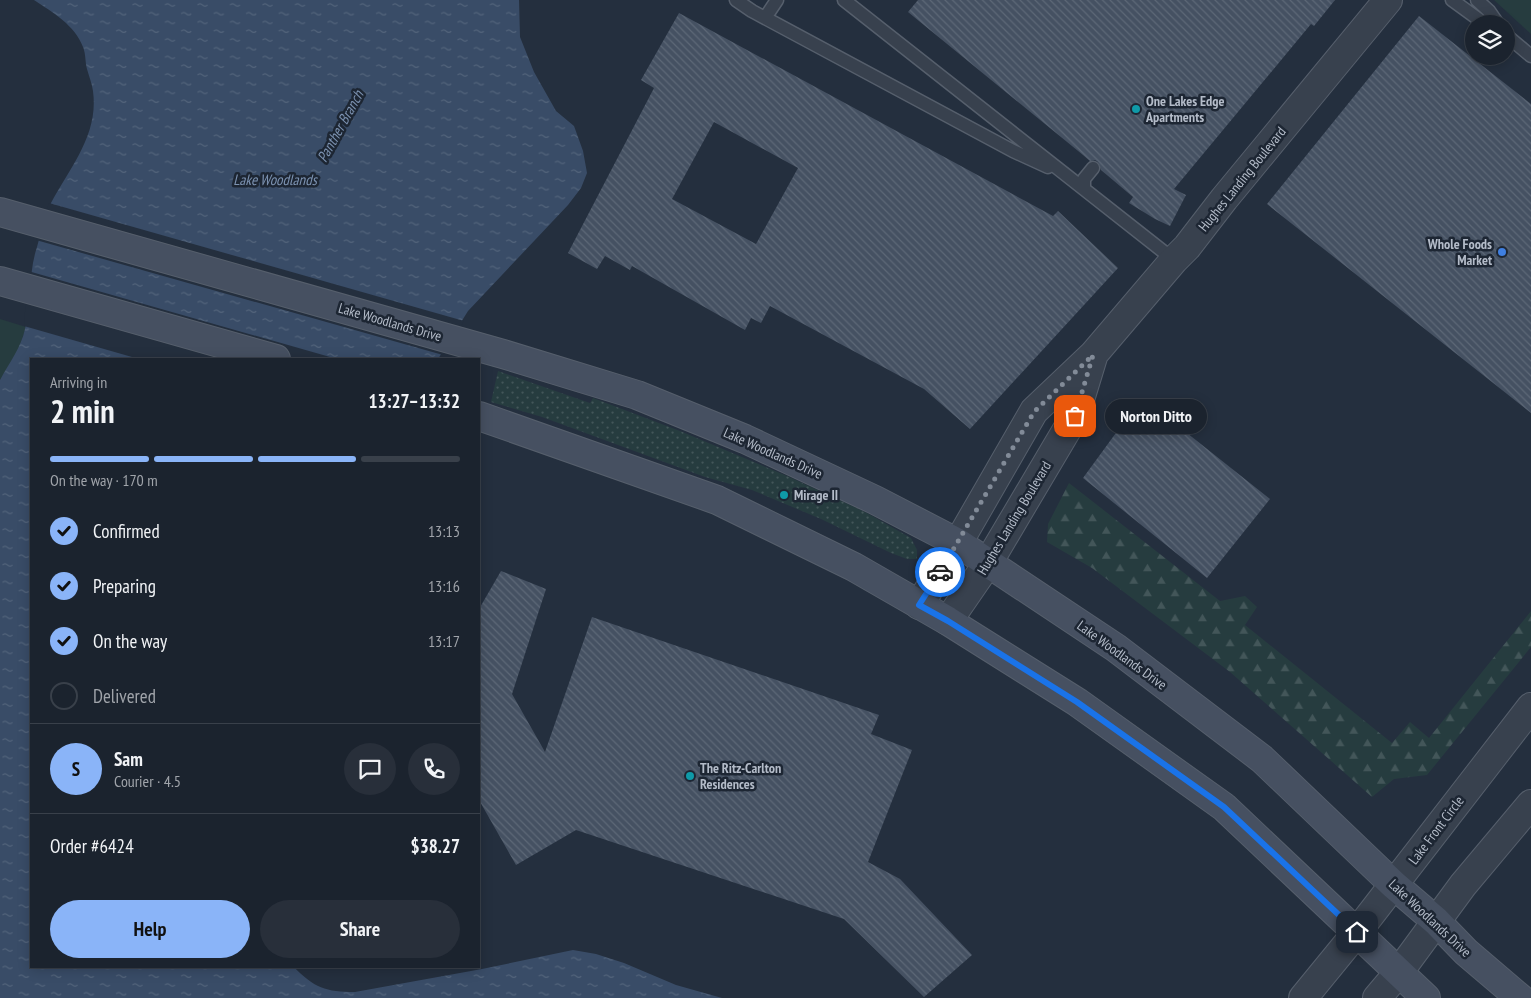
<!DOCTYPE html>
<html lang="en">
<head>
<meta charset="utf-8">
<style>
  body { margin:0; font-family:"PT Sans Narrow",sans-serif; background:#282f3a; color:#f1f3f6; height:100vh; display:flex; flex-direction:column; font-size:19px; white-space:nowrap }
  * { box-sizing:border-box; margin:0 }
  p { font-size:16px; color:#a0a4aa }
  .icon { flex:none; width:28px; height:28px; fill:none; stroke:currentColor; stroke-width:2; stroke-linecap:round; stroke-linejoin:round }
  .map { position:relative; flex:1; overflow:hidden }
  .side { position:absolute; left:30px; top:358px; width:450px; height:610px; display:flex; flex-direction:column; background:#1b232e; border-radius:0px; box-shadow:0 2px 12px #0003,0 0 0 1px #39404a }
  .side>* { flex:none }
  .controls { position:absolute; left:1465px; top:15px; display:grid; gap:10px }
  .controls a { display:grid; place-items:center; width:50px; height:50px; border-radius:50%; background:#1b232e; box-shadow:0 2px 12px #0003,0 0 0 1px #39404a; font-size:25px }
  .pin { position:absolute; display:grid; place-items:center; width:42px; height:42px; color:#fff; margin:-21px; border-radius:10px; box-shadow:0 2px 8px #0006 }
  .courier { position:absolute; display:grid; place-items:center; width:50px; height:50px; margin:-25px; border:4px solid #1a73e8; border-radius:50%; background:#fff; color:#222; box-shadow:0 1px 6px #0007 }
  .bubble { position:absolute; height:35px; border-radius:18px; background:#1b232e; box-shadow:0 2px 12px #0003,0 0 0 1px #39404a; font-size:16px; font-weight:600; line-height:35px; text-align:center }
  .summary em { font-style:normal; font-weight:600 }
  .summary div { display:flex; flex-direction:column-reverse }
  .summary { display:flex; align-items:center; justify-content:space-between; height:85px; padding:0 20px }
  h1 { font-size:32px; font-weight:600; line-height:38px }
  .bar { display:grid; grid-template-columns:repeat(4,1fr); gap:8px 5px; align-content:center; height:60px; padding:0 20px }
  .bar i { height:6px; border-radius:4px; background:#39404a }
  .bar .on { background:#8ab4f8 }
  .bar p { grid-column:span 4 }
  .line { display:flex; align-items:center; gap:12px; padding:0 20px; border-top:1px solid #39404a }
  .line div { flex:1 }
  .round { display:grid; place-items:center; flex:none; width:52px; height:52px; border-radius:26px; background:#282f3a }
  ol { padding:0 20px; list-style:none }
  li { display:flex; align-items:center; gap:15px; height:55px }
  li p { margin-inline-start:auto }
  li .icon { padding:5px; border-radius:50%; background:#8ab4f8; color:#111; stroke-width:4 }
  li:last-child { color:#a0a4aa }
  li i { width:28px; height:28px; border:2px solid #39404a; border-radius:50% }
  .primary-button { display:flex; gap:10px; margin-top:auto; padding:10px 20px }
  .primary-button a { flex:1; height:58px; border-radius:30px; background:#8ab4f8; color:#111; font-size:20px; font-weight:600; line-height:58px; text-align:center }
  .primary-button a+a { background:#282f3a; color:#f1f3f6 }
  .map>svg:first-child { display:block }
  .grass { fill:url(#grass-dots) }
  .forest { fill:url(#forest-firs) }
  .green { fill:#263c3f }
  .water { fill:url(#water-ripples) }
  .pier { fill:#242f3e }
  .building { fill:url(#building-back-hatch); fill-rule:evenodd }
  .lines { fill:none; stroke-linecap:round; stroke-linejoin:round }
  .service-casing { stroke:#565f6c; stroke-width:15 }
  .tertiary-casing { stroke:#565f6c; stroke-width:30 }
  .secondary-casing { stroke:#565f6c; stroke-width:30 }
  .service { stroke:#38414e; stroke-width:12 }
  .tertiary { stroke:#38414e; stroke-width:28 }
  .secondary { stroke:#465061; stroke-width:28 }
  .done { stroke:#828b98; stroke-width:5; stroke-dasharray:0 9 }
  .route { stroke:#1a73e8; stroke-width:6 }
  .culture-dot { fill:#0f9aa8; stroke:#1d2633; stroke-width:2 }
  .shop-dot { fill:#3f7fe0; stroke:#1d2633; stroke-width:2 }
  .labels { text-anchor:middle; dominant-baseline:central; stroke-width:5; stroke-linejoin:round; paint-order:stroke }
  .poi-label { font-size:14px; font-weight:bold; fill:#b4bcc9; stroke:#1d2633; text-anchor:start }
  .street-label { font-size:14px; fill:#b4bcc9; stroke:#1d2633 }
  .water-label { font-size:15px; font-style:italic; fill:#7c92b1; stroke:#1d2633 }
</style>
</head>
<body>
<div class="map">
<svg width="1531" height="998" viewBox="0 0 1531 998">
  <defs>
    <pattern id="grass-dots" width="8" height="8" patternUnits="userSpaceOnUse" patternTransform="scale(1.25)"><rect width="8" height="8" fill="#263c3f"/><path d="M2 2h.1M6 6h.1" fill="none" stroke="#435659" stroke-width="1.8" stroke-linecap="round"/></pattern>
    <pattern id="forest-firs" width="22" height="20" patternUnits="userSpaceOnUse" patternTransform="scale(1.25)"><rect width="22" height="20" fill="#263c3f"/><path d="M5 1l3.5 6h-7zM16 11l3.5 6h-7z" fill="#435659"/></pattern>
    <pattern id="water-ripples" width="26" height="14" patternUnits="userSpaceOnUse" patternTransform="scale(1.25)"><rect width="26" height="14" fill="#394c67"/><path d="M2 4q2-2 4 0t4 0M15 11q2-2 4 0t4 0" fill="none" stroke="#53647b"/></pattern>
    <pattern id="building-back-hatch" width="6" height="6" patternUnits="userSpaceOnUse" patternTransform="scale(1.25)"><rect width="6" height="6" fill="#455162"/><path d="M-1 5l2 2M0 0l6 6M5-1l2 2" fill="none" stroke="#5d6877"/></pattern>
  </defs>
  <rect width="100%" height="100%" fill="#242f3e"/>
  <path class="grass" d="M 498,371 L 590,403 L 593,398 L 680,431 L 787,476 L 865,512 L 911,538 L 917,550 L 917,559 L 907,559 L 891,553 L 821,519 L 752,490 L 705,477 L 542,417 L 491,402 Z"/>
  <path class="forest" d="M 1069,483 L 1220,601 L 1245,596 L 1257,607 L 1245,625 L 1392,743 L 1410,722 L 1429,738 L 1531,611 L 1531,647 L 1427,775 L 1394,779 L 1372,797 L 1230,672 L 1092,568 L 1047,542 L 1048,524 Z"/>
  <path class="green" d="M 1494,0 L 1531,0 L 1531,34 Z
    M 0,319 L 26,327 L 19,349 L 0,380 Z"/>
  <path class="water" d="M 34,0 L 519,0 L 520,37 L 534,72 L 556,111 L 574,126 L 583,151 L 587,173 L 581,188 L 568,205 L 468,311 L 438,359 L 31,359 L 31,966 L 293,966 C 314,988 326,992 355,992 L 482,969 L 573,950 L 596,954 L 624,963 L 676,985 L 722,998 L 0,998 L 0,380 C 9,363 21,348 25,329 C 32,302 28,274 37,247 C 41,232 45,217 51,203 C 70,167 99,135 93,91 C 92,84 89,76 87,69 C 85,62 86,54 83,47 C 75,25 52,12 34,0 Z"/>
  <path class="pier" d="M 49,203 L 464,321 L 443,355 L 36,240 Z
    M 28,271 L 337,359 L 139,359 L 24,326 Z"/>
  <path class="building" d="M 918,0 L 1335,0 L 1314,26 L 1311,24 L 1174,189 L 1186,195 L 1170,226 L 1155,219 L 1129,203 L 1133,197 L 1101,170 L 1098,162 L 1095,160 L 1090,161 L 1083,155 L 908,12 Z
    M 679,13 L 1053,216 L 1058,211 L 1118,268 L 970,429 L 924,389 L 770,306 L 761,323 L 751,318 L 745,330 L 632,266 L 630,270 L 605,256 L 597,269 L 568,253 L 654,88 L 641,80 ZM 714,122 L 798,168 L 756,244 L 672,199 Z
    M 1419,16 L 1531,104 L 1531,413 L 1267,204 Z
    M 1140,400 L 1153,406 L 1270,499 L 1207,578 L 1083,478 Z
    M 501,571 L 546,589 L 512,694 L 545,752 L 592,617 L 879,715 L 871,734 L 912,750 L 868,862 L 900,879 L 972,955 L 924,997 L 844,919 L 576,830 L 516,865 L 479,800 L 479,609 Z"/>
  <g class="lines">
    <defs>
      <path id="service" d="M 736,0 L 752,11 L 1013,151 L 1048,167
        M 844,0 L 1174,260
        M 1452,0 L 1485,24
        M 1477,0 L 1489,11 L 1498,24
        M 765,18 L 777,0
        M 1506,35 L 1531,56
        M 1084,189 L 1084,179 L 1093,168"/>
      <path id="tertiary" d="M 919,605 L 958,543 L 1034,411 L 1093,355 L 1174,260 L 1187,247 L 1224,199 L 1388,0
        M 948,621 L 988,563 L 1075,416 L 1093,357
        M 1303,998 L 1357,932 L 1531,707
        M 1377,998 L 1399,972 L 1463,885 L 1531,804"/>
      <path id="secondary" d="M 0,212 L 503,354 L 637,395 L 745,439 L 875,500 L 958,543 L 1116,648 L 1262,759 L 1394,885 L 1436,921 L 1466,952 L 1520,998
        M 0,281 L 276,359
        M 479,416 L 717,500 L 854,567 L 948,621 L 1077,702 L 1224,807 L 1426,998"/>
    </defs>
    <use href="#service" class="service-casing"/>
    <use href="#tertiary" class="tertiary-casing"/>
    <use href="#secondary" class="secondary-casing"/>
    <use href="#service" class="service"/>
    <use href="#tertiary" class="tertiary"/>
    <use href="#secondary" class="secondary"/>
  </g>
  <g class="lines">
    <path class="done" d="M 940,572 L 1034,412 L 1093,355 L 1075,416"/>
    <path class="route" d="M 940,572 L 919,605 L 948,621 L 1077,702 L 1224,807 L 1357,932"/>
  </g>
  <g class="culture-dot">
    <circle cx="1136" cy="109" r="5"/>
    <circle cx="784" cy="495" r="5"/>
    <circle cx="690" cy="776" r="5"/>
  </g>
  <circle class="shop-dot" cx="1502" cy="252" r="5"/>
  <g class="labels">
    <g class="poi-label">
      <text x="1146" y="101">One Lakes Edge<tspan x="1146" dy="16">Apartments</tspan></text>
      <text x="1492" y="244" text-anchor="end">Whole Foods<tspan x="1492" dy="16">Market</tspan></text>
      <text x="794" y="495">Mirage II</text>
      <text x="700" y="768">The Ritz-Carlton<tspan x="700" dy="16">Residences</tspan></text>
    </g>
    <g class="street-label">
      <text transform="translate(1242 179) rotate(-51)">Hughes Landing Boulevard</text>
      <text transform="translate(390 322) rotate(16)">Lake Woodlands Drive</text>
      <text transform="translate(773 453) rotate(24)">Lake Woodlands Drive</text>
      <text transform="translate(1014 518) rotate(-59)">Hughes Landing Boulevard</text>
      <text transform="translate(1122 655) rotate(36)">Lake Woodlands Drive</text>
      <text transform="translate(1436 830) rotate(-53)">Lake Front Circle</text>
      <text transform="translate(1430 918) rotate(43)">Lake Woodlands Drive</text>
    </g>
    <g class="water-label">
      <text transform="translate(340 126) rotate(-61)">Panther Branch</text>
      <text x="275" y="179">Lake Woodlands</text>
    </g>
  </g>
</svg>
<div class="controls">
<a><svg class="icon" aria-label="layers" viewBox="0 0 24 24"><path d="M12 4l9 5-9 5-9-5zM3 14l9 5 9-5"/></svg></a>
</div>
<div class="pin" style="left:1075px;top:416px;background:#ea580c"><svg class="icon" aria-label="bag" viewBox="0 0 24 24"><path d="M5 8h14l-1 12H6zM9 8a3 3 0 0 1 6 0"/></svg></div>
<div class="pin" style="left:1357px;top:932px;background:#1f2937"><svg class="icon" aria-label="home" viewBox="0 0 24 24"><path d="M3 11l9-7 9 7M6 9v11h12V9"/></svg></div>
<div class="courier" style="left:940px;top:572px"><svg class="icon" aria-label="car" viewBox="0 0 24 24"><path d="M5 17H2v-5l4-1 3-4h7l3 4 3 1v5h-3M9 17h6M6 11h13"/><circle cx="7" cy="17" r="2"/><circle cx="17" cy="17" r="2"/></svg></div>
<div class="bubble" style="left:1105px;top:399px;width:102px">Norton Ditto</div>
<section class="side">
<div class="summary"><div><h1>2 min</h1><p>Arriving in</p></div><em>13:27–13:32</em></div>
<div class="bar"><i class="on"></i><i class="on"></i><i class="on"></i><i></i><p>On the way · 170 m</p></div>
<ol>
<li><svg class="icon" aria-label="check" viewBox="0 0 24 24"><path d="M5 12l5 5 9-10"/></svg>Confirmed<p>13:13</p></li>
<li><svg class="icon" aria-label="check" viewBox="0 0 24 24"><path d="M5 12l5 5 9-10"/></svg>Preparing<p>13:16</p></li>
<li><svg class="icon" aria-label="check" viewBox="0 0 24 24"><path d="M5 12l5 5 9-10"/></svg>On the way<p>13:17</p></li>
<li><i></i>Delivered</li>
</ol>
<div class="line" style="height:90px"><b class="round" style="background:#8ab4f8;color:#111">S</b><div><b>Sam</b><p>Courier · 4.5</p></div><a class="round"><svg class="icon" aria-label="chat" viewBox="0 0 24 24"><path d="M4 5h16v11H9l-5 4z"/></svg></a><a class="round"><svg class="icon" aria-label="phone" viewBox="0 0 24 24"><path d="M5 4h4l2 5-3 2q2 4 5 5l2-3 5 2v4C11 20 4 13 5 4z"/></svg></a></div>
<div class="line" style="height:65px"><div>Order #6424</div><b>$38.27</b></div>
<div class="primary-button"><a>Help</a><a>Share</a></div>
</section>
</div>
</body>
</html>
